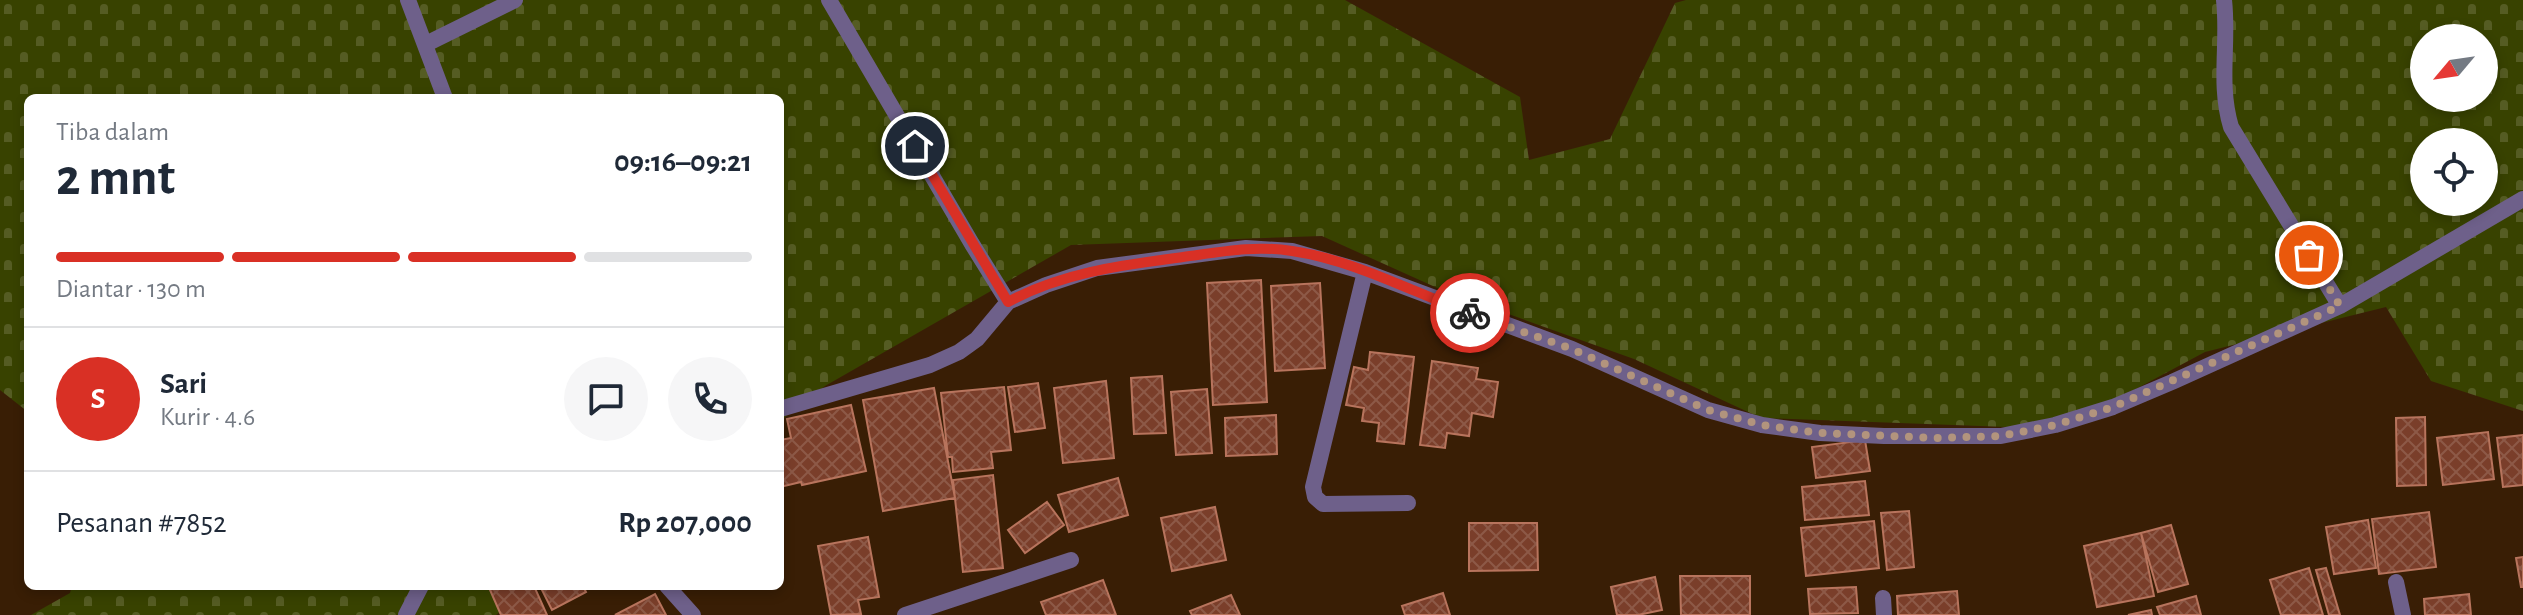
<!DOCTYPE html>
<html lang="id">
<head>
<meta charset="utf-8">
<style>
  body { margin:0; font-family:"Alegreya Sans",sans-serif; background:#f6f6f7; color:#1f2937; height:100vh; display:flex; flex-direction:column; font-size:30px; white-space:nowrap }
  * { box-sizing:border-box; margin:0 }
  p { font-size:26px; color:#747a83 }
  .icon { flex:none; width:44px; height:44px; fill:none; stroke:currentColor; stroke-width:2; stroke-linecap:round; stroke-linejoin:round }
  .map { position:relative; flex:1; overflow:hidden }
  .sheet { position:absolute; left:24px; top:94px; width:760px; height:496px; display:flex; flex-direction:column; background:#fff; border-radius:12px; box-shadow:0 4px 12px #0003 }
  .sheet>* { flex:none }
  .needle { width:52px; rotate:241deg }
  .fabs { position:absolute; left:2410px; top:24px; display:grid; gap:16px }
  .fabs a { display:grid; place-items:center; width:88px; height:88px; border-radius:50%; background:#fff; box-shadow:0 4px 12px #0003; font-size:40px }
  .pin { position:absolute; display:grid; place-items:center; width:68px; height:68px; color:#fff; margin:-34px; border:4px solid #fff; border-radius:50%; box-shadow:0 2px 8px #0007 }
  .courier { position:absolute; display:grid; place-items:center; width:80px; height:80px; margin:-40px; border:6px solid #d93025; border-radius:50%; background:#fff; color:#222; box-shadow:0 2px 10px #0007 }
  .headline em { font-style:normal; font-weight:600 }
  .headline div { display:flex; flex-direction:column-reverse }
  .headline { display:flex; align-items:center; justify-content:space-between; height:136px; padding:0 32px }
  h1 { font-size:52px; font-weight:600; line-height:60px }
  .bar { display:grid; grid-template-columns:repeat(4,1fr); gap:12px 8px; align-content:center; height:96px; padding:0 32px }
  .bar i { height:10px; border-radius:6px; background:#e0e1e3 }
  .bar .active { background:#d93025 }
  .bar p { grid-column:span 4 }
  .line { display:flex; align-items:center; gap:20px; padding:0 32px; border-top:2px solid #e0e1e3 }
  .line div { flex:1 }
  .round { display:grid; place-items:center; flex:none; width:84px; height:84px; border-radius:42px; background:#f6f6f7 }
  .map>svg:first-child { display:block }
  .cemetery { fill:url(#cemetery-stones); fill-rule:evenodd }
  .building { fill:url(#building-cross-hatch); stroke:#b8745d; stroke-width:2 }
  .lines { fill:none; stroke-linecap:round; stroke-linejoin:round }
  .service { stroke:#6e608a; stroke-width:16 }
  .minor { stroke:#6e608a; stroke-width:16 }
  .done { stroke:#b2947d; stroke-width:8; stroke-dasharray:0 14.4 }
  .route { stroke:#d93025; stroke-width:10 }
</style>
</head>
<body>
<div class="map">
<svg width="2523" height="615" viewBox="0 0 2523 615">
  <defs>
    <pattern id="cemetery-stones" width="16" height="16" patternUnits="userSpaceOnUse" patternTransform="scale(2)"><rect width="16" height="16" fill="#384200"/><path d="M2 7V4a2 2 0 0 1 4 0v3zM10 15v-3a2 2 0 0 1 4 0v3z" fill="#555c23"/></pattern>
    <pattern id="building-cross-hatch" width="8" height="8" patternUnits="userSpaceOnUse" patternTransform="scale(2)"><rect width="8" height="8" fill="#7a3e2a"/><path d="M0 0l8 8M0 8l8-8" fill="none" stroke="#8d5947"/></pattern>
  </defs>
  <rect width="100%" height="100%" fill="#391e05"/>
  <path class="cemetery" d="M 0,0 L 1345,0 L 1520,97 L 1529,160 L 1610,139 L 1675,3 L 1686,0 L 2523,0 L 2523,411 L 2431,381 L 2386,307 L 2205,352 L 2061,429 L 1761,418 L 1634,359 L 1444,291 L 1322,236 L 1071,245 L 825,386 L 780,421 L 780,98 L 28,98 L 28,412 L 0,390 ZM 2424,38 L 2484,38 L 2484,98 L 2424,98 ZM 2424,142 L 2484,142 L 2484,202 L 2424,202 Z
    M 72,586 L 533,586 L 496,615 L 31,615 L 70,593 Z"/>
  <path class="building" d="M 1261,280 L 1267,402 L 1213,405 L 1207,283 Z
    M 1320,283 L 1325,368 L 1275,371 L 1271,286 Z
    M 1370,352 L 1414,357 L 1404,444 L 1377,441 L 1379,423 L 1362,421 L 1364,408 L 1346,405 L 1354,367 L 1368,370 Z
    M 1432,361 L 1478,368 L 1476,379 L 1498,382 L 1493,417 L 1472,413 L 1469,436 L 1447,433 L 1445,448 L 1420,445 Z
    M 1162,376 L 1166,433 L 1134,434 L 1131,378 Z
    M 1106,381 L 1114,458 L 1063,463 L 1054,388 Z
    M 1038,383 L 1045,428 L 1015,432 L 1008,387 Z
    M 1004,387 L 1011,450 L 991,452 L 993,468 L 953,472 L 952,457 L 948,457 L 941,393 Z
    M 934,388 L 955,498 L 883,511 L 863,400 Z
    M 1207,389 L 1212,453 L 1176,455 L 1171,392 Z
    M 851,405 L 866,471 L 802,485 L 801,482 L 780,487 L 780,440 L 791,438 L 787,419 Z
    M 1276,415 L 1277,454 L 1226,456 L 1225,418 Z
    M 2425,417 L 2426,485 L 2397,486 L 2396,418 Z
    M 2488,432 L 2494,479 L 2443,485 L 2437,438 Z
    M 2523,435 L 2523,485 L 2503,487 L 2497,438 Z
    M 1865,440 L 1870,471 L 1816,478 L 1812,447 Z
    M 993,475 L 1003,568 L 963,572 L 953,480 Z
    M 1118,478 L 1128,515 L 1069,532 L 1058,495 Z
    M 1865,481 L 1869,515 L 1805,520 L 1802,487 Z
    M 1047,502 L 1064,525 L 1025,553 L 1008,530 Z
    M 1215,507 L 1226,560 L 1172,571 L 1161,518 Z
    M 1909,511 L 1914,567 L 1887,570 L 1881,513 Z
    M 2429,512 L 2436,567 L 2379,574 L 2372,519 Z
    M 2368,520 L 2376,568 L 2334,574 L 2326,527 Z
    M 1874,521 L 1879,568 L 1806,576 L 1801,528 Z
    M 1469,523 L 1537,523 L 1538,570 L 1469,571 Z
    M 2171,525 L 2188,584 L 2158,592 L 2141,533 Z
    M 2141,533 L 2154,596 L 2097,607 L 2084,546 Z
    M 868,537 L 879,597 L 858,600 L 861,614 L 831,615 L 818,546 Z
    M 2523,557 L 2523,587 L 2521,587 L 2516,558 Z
    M 2309,568 L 2323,615 L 2281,615 L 2270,580 Z
    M 2326,568 L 2340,615 L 2329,615 L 2316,570 Z
    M 1680,576 L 1750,576 L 1750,615 L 1681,615 Z
    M 1655,577 L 1662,610 L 1638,615 L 1617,615 L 1611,587 Z
    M 1103,580 L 1116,615 L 1046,615 L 1041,602 Z
    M 498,586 L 534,586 L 547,615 L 501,615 L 490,590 Z
    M 540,586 L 583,586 L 586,592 L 552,610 Z
    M 1856,587 L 1858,613 L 1810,614 L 1808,589 Z
    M 1957,591 L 1959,615 L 1898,615 L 1897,596 Z
    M 1443,593 L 1450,615 L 1405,615 L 1402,606 Z
    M 655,594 L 666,615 L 615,615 Z
    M 2469,594 L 2471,615 L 2425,615 L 2424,599 Z
    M 1231,595 L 1240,615 L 1192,615 L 1190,611 Z
    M 2196,596 L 2201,615 L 2160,615 L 2157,607 Z
    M 2151,610 L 2152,615 L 2128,615 Z"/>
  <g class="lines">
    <path class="service" d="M 408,0 L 445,98
      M 829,0 L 972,244 L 1008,302
      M 2224,0 C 2229,43 2218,84 2231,127 L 2340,306
      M 426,44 L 515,0
      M 1365,272 L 1313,487 L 1315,497 L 1323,504 L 1408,503
      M 780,409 L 930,365 L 959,352 L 977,339 L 1008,302 L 1046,285 L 1097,268 L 1246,248 L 1292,251 L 1365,272 L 1572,349 L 1708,410 L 1762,425 L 1820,433 L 1884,436 L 2001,436 L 2055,425 L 2113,407 L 2172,382 L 2340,306 L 2523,199
      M 667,586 L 693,615
      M 406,615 L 421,586"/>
    <path class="minor" d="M 2396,582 L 2403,615
      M 1883,598 L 1884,615
      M 905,615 L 1071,560"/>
  </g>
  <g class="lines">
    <path class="done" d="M 1470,313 L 1572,349 L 1708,410 L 1762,425 L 1820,433 L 1938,438 L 2001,436 L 2055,425 L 2113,407 L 2340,306 L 2309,255"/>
    <path class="route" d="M 915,146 L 1008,302 C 1063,272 1123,265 1183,257 C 1220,252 1255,245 1292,251 C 1354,260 1412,292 1470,313"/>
  </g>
</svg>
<div class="fabs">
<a><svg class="needle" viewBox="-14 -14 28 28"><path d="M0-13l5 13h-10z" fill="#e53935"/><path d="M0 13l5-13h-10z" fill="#747a83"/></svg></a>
<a><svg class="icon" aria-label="locate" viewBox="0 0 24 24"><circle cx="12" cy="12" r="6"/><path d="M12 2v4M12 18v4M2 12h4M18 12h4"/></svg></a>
</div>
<div class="pin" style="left:2309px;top:255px;background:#ea580c"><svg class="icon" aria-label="bag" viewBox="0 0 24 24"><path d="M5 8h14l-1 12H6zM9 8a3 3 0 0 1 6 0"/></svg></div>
<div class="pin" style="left:915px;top:146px;background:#1f2937"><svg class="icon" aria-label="home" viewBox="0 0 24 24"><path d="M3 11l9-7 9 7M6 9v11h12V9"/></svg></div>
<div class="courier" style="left:1470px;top:313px"><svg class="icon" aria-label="bike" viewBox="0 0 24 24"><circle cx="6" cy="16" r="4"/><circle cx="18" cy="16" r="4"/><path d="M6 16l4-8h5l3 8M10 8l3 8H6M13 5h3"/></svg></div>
<section class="sheet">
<div class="headline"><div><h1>2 mnt</h1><p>Tiba dalam</p></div><em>09:16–09:21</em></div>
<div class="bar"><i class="active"></i><i class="active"></i><i class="active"></i><i></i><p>Diantar · 130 m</p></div>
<div class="line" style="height:144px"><b class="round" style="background:#d93025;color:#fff">S</b><div><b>Sari</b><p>Kurir · 4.6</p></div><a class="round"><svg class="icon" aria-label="chat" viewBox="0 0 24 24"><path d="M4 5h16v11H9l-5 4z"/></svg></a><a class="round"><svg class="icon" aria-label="phone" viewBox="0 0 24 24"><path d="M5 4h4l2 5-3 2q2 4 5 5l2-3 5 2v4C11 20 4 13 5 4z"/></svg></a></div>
<div class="line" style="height:104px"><div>Pesanan #7852</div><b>Rp 207,000</b></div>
</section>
</div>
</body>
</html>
